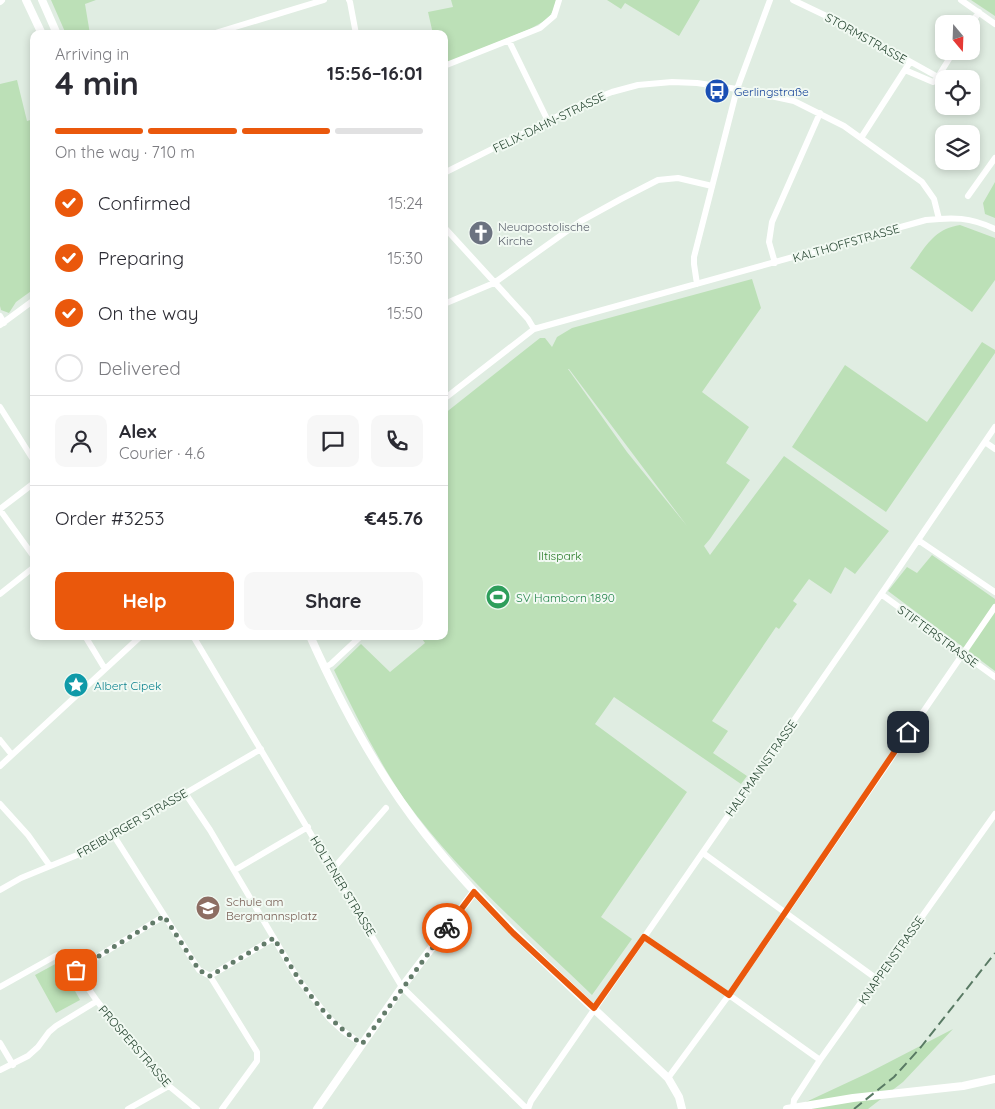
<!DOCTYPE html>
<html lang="en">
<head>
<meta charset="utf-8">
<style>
  body { margin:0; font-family:Quicksand,sans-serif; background:#f7f7f7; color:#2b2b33; height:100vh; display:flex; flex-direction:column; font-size:19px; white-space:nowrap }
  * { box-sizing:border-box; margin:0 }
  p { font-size:16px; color:#7c7c81 }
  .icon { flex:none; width:28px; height:28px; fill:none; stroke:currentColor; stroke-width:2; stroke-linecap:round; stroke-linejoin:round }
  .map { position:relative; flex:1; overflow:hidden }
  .panel { position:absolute; left:30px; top:30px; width:418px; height:610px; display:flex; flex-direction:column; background:#fff; border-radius:10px; box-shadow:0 2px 8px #0003 }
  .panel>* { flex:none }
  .needle { width:32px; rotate:161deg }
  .controls { position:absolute; left:935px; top:15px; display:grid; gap:10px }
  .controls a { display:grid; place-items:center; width:45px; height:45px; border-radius:10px; background:#fff; box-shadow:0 2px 8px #0003; font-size:25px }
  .pin { position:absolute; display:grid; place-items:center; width:42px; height:42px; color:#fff; margin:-21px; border-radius:10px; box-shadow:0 2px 8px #0006 }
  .courier { position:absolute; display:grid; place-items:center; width:50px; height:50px; margin:-25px; border:4px solid #ea580c; border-radius:50%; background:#fff; color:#222; box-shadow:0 1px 6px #0007 }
  .head em { font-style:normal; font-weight:700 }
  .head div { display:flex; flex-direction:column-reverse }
  .head { display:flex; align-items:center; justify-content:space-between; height:85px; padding:0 25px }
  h1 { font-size:32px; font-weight:700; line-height:38px }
  .bar { display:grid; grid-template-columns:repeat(4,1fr); gap:8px 5px; align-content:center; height:60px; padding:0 25px }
  .bar i { height:6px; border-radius:4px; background:#e1e1e2 }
  .bar .on { background:#ea580c }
  .bar p { grid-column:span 4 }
  .line { display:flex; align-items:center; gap:12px; padding:0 25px; border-top:1px solid #e1e1e2 }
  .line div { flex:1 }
  .round { display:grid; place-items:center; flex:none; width:52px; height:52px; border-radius:10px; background:#f7f7f7 }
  ol { padding:0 25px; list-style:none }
  li { display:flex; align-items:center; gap:15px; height:55px }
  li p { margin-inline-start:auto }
  li .icon { padding:5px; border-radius:50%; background:#ea580c; color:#fff; stroke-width:4 }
  li:last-child { color:#7c7c81 }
  li i { width:28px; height:28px; border:2px solid #e1e1e2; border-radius:50% }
  .primary-button { display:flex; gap:10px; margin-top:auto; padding:10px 25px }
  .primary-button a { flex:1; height:58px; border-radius:10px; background:#ea580c; color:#fff; font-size:20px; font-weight:700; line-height:58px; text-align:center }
  .primary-button a+a { background:#f7f7f7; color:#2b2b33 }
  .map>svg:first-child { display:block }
  .green { fill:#bce0b7; fill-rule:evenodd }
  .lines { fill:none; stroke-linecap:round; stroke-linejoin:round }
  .minor { stroke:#fff; stroke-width:6 }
  .tertiary { stroke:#fff; stroke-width:8 }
  .rail { stroke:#597a64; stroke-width:2; stroke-dasharray:10 5; stroke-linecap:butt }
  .done { stroke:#637c6a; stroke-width:5; stroke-dasharray:0 9 }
  .route { stroke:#ea580c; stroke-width:6 }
  .labels { text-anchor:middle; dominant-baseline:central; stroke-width:4; stroke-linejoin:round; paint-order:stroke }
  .street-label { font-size:12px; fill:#1f3f2a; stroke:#f1f9f2 }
  .transit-label { font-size:12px; fill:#164399; stroke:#f1f9f2; text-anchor:start }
  .worship-label { font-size:12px; fill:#5b616d; stroke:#f1f9f2; text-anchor:start }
  .park-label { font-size:12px; fill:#277926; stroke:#f1f9f2 }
  .leisure-label { font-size:12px; fill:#27864d; stroke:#f1f9f2; text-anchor:start }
  .culture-label { font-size:12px; fill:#0d838f; stroke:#f1f9f2; text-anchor:start }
  .education-label { font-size:12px; fill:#785e54; stroke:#f1f9f2; text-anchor:start }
</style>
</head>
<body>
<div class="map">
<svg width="995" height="1109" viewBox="0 0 995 1109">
  <rect width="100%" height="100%" fill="#e0ede2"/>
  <path class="green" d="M 51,0 L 96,0 L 85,4 L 90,34 L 66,34 Z
    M 451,0 L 556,0 L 554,9 L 548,19 L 530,29 L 444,64 L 444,34 L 433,34 L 428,12 L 453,7 Z
    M 607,0 L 700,0 L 679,36 L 625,3 L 621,9 Z
    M 971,0 L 995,0 L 995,16 Z
    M 17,80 L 27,121 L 34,119 L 34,289 L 16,302 L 9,313 L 1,310 L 0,306 L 0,84 Z
    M 995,182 L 995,218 L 985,214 L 983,203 Z
    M 960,225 L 995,238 L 995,280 L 972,312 L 910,268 C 925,248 933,229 960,225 Z
    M 752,279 L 761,308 L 702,392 L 749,427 L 726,463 L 750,480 L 710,539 L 704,546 L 710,555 L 784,456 L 889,531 L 855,574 L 845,567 L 831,594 L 809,579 L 793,601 L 797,604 L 779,629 L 776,627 L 712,721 L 728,731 L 713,753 L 747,776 L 741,784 L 614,697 L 595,724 L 687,792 L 601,917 L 632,939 L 592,995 C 528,933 458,873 405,800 C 377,759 355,714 334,670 L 361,644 L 390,672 L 425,643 L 420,636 L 444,636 L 444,414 L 540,338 L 545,338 L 552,347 L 557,337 L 572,328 ZM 568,369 L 569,369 L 687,526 L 627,452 Z
    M 982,342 L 995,350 L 995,353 L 886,512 L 792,447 L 845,365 L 927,422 Z
    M 932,555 L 995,599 L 995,671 L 888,591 L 907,567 L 917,573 Z
    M 59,962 L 80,1000 L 56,1013 L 35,975 Z
    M 953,1029 L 903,1082 L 868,1109 L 788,1109 L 793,1108 L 868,1073 Z"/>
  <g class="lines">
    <path class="minor" d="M 349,0 L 350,2 L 356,34
      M 793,0 L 841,23 L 938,77
      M 961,0 L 995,24
      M 971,24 L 979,12
      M 212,34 L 324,0
      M 509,41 L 548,121
      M 444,66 L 540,28 L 554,16 L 559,0
      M 905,70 L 933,82 L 936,80 L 954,51
      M 861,138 L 910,62
      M 444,173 L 586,102 L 612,92 L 638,85 L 672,82 L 697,83 L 737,89 L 794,101 L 844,126 L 922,182 L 934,199 L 939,219
      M 968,196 L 995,158
      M 444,227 L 528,319 L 534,329
      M 775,263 L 769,242 L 772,222 L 820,113
      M 697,284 L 694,264 L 694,257 L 737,89 L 770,0
      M 444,304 L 494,283 L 581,221 L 621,199 L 658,180 L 678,178 L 712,186
      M 0,316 L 4,323
      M 0,325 L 34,300
      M 444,399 L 534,329 L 926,220 C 953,217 970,217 995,229
      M 0,407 L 34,461
      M 985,442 L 995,449
      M 0,509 L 34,483
      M 0,510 L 34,557
      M 918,540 L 995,592
      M 0,594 L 34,567
      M 881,594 L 995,677
      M 85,636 L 105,669
      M 193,636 L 402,987 L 527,1109
      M 324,668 L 331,664 L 361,636
      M 0,740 L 12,755
      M 0,766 L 141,636
      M 185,793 L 210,830 L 298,979 L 329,1018 L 343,1031 L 362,1044
      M 0,804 L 28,835 L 50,866
      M 114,836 L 199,970 L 210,976 L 257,1052 L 257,1061 L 222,1109
      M 703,853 L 877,979
      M 333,869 L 386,808
      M 235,870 L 308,827
      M 0,890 L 21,878 L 87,851 L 261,749
      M 644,937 L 729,995 L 820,1060
      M 76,970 L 164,916
      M 210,976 L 274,938
      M 0,987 L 57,955 L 65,955 L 97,1001 L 132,1044 L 169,1086 L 197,1109
      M 0,1043 L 13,1065
      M 0,1070 L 28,1056 L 38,1047 L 49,1032 L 56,1026 L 97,1001
      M 668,1078 L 729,995 L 995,607
      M 793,1108 L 794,1100 L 820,1060 L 995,814
      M 128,1109 L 169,1086
      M 528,1109 L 531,1101 L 886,587 L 995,427"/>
    <path class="tertiary" d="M 26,0 L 42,34
      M 42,0 L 57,34
      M 0,1 L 1,0
      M 310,636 C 341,705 378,775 426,835 C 497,925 585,999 668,1078 L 679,1097 L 682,1109
      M 317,1109 L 402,987 L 474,892
      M 787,1109 L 853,1098 L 963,1086 L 995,1079"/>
    <path class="rail" d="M 854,1109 L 894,1077 L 921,1047 L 995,953"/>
  </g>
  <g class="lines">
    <path class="done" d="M 76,970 L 164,916 L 199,970 L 210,976 L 274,938 C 299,981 319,1015 362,1044 L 447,928"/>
    <path class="route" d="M 447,928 L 474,892 L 513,933 L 594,1008 L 644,937 L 729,995 L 908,732"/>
  </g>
  <defs>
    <symbol id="bus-disc" viewBox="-11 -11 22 22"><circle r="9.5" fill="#1a4fb4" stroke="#f1f9f2"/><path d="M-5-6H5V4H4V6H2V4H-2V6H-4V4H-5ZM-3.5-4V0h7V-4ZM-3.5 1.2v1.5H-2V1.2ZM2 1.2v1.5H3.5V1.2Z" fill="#fff"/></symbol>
    <symbol id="church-disc" viewBox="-11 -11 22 22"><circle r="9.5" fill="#6b7280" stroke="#f1f9f2"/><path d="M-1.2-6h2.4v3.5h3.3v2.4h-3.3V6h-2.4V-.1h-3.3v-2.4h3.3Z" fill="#fff"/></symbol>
    <symbol id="stadium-disc" viewBox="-11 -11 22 22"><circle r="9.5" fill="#2e9e5b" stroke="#f1f9f2"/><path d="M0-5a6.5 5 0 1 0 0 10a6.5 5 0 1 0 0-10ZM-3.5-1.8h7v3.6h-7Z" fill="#fff"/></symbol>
    <symbol id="sight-disc" viewBox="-11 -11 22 22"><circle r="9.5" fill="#0f9aa8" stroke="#f1f9f2"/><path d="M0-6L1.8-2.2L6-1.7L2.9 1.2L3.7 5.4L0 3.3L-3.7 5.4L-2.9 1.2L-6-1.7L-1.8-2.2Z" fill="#fff"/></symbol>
    <symbol id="school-disc" viewBox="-11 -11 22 22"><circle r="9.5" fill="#8d6e63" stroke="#f1f9f2"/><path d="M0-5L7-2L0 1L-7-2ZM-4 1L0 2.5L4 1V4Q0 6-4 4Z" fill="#fff"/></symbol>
  </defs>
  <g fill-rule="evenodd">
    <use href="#bus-disc" x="703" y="77" width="28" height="28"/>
    <use href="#church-disc" x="467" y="219" width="28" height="28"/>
    <use href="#stadium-disc" x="484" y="583" width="28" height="28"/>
    <use href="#sight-disc" x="62" y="671" width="28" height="28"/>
    <use href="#school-disc" x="194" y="894" width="28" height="28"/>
  </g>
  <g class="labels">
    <g class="street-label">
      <text transform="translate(866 38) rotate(29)">STORMSTRASSE</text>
      <text transform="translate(549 122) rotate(-26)">FELIX-DAHN-STRASSE</text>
      <text transform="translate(846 243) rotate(-16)">KALTHOFFSTRASSE</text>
      <text transform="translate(938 636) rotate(36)">STIFTERSTRASSE</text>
      <text transform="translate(761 768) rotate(-55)">HALFMANNSTRASSE</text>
      <text transform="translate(132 823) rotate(-30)">FREIBURGER STRASSE</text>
      <text transform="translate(343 886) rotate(59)">HOLTENER STRASSE</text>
      <text transform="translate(891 960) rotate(-55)">KNAPPENSTRASSE</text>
      <text transform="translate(135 1046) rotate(49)">PROSPERSTRASSE</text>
    </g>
    <g class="transit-label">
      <text x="734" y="91">Gerlingstraße</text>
    </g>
    <g class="worship-label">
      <text x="498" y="226">Neuapostolische<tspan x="498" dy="14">Kirche</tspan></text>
    </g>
    <g class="park-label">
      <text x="560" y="555">Iltispark</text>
    </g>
    <g class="leisure-label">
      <text x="516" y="597">SV Hamborn 1890</text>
    </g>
    <g class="culture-label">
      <text x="94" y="685">Albert Cipek</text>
    </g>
    <g class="education-label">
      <text x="226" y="901">Schule am<tspan x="226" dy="14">Bergmannsplatz</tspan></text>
    </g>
  </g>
</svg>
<div class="controls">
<a><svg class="needle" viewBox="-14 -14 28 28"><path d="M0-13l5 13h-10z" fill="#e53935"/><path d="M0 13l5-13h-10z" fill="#7c7c81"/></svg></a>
<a><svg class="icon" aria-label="locate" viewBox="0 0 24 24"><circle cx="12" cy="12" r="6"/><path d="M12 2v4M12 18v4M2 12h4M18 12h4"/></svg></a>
<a><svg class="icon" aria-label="layers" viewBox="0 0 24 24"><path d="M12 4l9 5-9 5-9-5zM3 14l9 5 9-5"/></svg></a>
</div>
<div class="pin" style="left:76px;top:970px;background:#ea580c"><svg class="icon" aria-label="bag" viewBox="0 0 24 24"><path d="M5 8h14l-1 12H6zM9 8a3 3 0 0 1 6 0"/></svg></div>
<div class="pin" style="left:908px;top:732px;background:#1f2937"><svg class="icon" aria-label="home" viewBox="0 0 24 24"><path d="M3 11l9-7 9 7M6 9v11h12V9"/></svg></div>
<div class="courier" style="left:447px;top:928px"><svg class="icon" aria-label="bike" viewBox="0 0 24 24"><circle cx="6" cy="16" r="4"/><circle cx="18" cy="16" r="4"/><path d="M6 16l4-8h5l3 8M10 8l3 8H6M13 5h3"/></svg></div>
<section class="panel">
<div class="head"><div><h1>4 min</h1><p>Arriving in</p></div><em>15:56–16:01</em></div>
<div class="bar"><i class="on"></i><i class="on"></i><i class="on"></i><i></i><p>On the way · 710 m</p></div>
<ol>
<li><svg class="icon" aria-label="check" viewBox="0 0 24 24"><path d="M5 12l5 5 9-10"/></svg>Confirmed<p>15:24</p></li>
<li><svg class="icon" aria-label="check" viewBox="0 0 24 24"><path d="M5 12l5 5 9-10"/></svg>Preparing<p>15:30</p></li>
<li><svg class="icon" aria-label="check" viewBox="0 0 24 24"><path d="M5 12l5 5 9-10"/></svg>On the way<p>15:50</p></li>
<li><i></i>Delivered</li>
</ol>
<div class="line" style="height:90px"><a class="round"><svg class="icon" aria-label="person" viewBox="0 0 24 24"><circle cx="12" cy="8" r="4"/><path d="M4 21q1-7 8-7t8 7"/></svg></a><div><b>Alex</b><p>Courier · 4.6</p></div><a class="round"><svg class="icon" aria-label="chat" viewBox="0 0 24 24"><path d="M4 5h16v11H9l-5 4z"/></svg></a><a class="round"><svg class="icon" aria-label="phone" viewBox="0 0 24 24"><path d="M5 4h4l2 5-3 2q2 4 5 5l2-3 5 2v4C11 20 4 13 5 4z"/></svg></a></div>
<div class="line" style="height:65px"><div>Order #3253</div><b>€45.76</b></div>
<div class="primary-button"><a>Help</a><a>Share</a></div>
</section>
</div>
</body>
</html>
